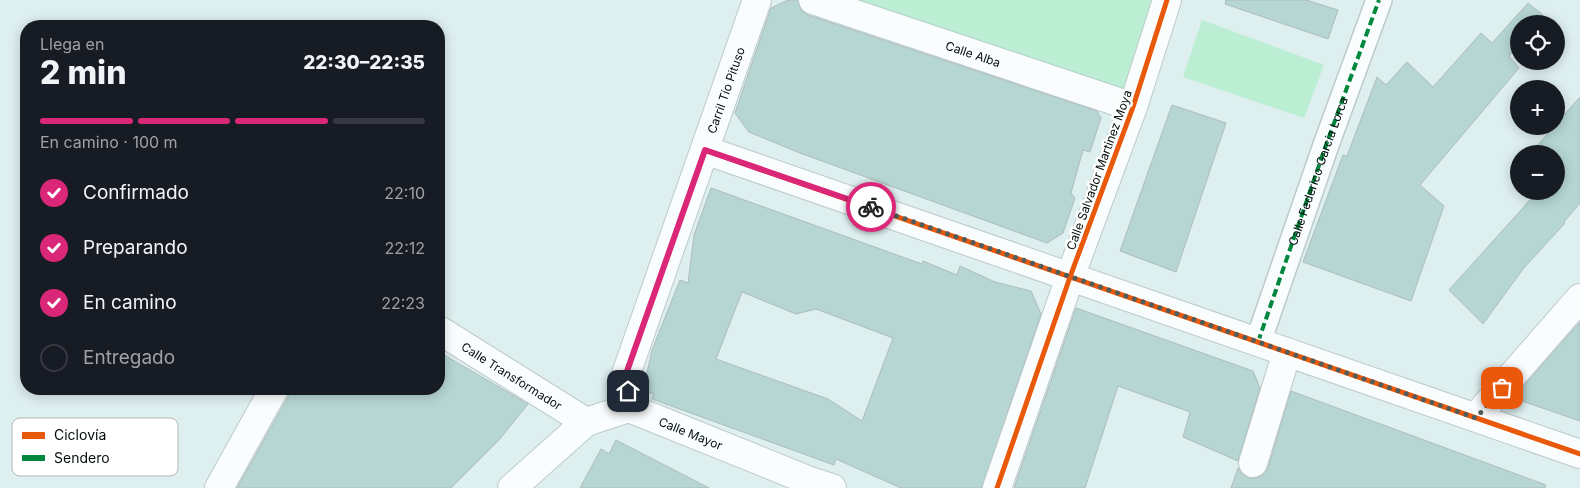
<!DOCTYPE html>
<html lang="es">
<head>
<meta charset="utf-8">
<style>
  body { margin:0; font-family:Inter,sans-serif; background:#20242c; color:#f1f3f6; height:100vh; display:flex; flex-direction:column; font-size:19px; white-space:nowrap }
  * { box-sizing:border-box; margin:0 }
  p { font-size:16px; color:#9ea1a6 }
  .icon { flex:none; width:28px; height:28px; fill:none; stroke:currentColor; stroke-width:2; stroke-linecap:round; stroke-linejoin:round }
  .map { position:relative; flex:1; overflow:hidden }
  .sheet { position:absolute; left:20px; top:20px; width:425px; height:375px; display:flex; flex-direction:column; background:#171b24; border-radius:20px; box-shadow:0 2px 12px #0003 }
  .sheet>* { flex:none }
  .controls { position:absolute; left:1510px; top:15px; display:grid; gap:10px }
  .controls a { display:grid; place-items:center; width:55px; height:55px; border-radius:50%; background:#171b24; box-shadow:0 2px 12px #0003; font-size:25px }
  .pin { position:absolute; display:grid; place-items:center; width:42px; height:42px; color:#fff; margin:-21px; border-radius:10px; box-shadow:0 2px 8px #0006 }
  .courier { position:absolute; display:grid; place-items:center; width:50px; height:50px; margin:-25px; border:4px solid #db2777; border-radius:50%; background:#fff; color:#222; box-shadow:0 1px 6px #0007 }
  .head em { font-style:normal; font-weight:800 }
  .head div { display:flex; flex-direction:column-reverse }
  .head { display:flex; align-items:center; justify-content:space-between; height:85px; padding:0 20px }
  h1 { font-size:32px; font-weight:800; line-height:38px }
  .bar { display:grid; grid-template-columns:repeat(4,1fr); gap:8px 5px; align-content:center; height:60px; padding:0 20px }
  .bar i { height:6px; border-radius:4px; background:#363941 }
  .bar .on { background:#db2777 }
  .bar p { grid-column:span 4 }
  ol { padding:0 20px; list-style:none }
  li { display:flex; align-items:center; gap:15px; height:55px }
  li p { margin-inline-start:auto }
  li .icon { padding:5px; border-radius:50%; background:#db2777; color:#fff; stroke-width:4 }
  li:last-child { color:#9ea1a6 }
  li i { width:28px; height:28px; border:2px solid #363941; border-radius:50% }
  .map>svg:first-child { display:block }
  .green { fill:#bceed3 }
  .building { fill:#b5d6d2; stroke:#afbcbb; fill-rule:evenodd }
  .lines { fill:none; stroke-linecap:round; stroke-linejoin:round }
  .pedestrian-casing { stroke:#bdcacb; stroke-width:28 }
  .minor-casing { stroke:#bdcacb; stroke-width:30 }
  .tertiary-casing { stroke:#bdcacb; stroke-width:30 }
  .pedestrian { stroke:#fafdfd; stroke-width:25 }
  .minor { stroke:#fafdfd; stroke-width:28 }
  .tertiary { stroke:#fafdfd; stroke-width:28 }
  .quiet { stroke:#00873e; stroke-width:4; stroke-dasharray:8 4; stroke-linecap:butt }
  .cycleway-casing { stroke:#fff; stroke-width:8 }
  .cycleway { stroke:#e8590c; stroke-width:5 }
  .done { stroke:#505d5d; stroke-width:5; stroke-dasharray:0 9 }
  .route { stroke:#db2777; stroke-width:6 }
  .labels { text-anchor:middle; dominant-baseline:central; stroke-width:5; stroke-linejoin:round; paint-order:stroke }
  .street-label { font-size:12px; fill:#040e0e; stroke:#fff }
  .key { fill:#fff; stroke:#b4b7b7; stroke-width:1 }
  .key-label { font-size:14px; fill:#040e0e }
</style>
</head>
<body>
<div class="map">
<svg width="1580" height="488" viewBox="0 0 1580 488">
  <rect width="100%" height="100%" fill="#deeff0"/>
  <path class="green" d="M 818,0 L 1167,0 L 1133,105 Z
    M 1202,20 L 1324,65 L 1304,118 L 1183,77 Z"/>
  <path class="building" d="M 788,0 L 798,0 L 801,10 L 808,15 L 1097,111 L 1101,118 L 1090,152 L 1083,150 L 1071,193 L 1075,198 L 1063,233 L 1047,243 L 800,153 L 749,132 L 735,113 L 771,8 Z
    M 1226,0 L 1306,0 L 1338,10 L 1328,39 L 1225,4 Z
    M 1528,3 L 1543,15 L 1536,24 L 1519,24 L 1519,45 L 1509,56 L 1519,68 L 1420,185 L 1444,206 L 1411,301 L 1303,262 L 1343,155 L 1347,156 L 1377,77 L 1386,85 L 1407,62 L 1433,87 L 1481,33 L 1492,43 Z
    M 1580,97 L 1580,203 L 1564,222 L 1565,223 L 1523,269 L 1483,324 L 1449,290 L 1538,191 L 1556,191 L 1556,154 L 1530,154 L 1554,126 L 1556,126 L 1556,124 Z
    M 1172,105 L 1226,123 L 1176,272 L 1120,251 Z
    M 711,188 L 922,264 L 923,261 L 957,275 L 960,266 L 995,282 L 1031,291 L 1041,314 L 982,488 L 901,488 L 836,459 L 834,465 L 652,399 L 654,394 L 643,391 L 652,350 L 680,280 L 688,283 L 694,235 ZM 742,292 L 796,314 L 816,309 L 893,338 L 862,421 L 828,399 L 716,359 Z
    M 1076,308 L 1253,371 L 1260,388 L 1238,461 L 1183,437 L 1190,412 L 1118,386 L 1085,488 L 1014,488 Z
    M 1580,322 L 1580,421 L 1522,401 L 1521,389 Z
    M 439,352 L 528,404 L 499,440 L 451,488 L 237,488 L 288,397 L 290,389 L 439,389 Z
    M 1291,391 L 1546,485 L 1545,488 L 1231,488 L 1238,468 L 1242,474 L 1248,478 L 1256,478 L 1263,475 L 1268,468 Z
    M 616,440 L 709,488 L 580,488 L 601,449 L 609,454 Z"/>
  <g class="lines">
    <defs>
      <g id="pedestrian">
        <path id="s1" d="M 1258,342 L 1326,145 L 1379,0"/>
      </g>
      <g id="minor">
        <path id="s2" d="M 813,0 L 1133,107"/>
        <path d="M 705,150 L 1580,454"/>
        <path id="s3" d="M 439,330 L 586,422"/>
        <path id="s4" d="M 629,408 L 626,374 L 757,0"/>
        <path d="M 1476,417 L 1580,298"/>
        <path d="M 1253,463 L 1287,352"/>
        <path d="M 219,488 L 274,389"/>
        <path d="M 997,488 L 1070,277 L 1133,107 L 1167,0"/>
      </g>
      <g id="tertiary">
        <path id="s5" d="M 512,488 L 586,422 L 629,408 L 810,481 L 832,488"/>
      </g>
    </defs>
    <use href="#pedestrian" class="pedestrian-casing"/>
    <use href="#minor" class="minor-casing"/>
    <use href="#tertiary" class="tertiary-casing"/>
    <use href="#pedestrian" class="pedestrian"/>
    <use href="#minor" class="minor"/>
    <use href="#tertiary" class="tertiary"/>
    <path class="quiet" d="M 1258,342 L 1326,145 L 1379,0"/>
    <defs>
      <path id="cycleway" d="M 705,150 L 1580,454
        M 997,488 L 1070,277 L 1133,107 L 1167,0"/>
    </defs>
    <use href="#cycleway" class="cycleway-casing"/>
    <use href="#cycleway" class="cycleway"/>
  </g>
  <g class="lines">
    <path class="done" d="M 871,207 L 1476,418 L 1502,388"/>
    <path class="route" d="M 628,391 L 626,374 L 705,150 L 871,207"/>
  </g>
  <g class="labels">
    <g class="street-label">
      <text stroke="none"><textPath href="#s2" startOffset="169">Calle Alba</textPath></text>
      <text stroke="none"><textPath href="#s4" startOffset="335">Carril Tío Pituso</textPath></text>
      <text transform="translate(1099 170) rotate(-70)">Calle Salvador Martinez Moya</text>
      <text stroke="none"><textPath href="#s1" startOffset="181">Calle Federico García Lorca</textPath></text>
      <text stroke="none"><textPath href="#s3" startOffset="86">Calle Transformador</textPath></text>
      <text stroke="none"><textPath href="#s5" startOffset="211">Calle Mayor</textPath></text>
    </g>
  </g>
  <rect x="12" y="418" width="166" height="58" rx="8" class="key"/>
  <rect x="22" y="432" width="23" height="7" fill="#e8590c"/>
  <rect x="22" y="455" width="23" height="6" fill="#00873e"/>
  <g class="key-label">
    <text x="54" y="440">Ciclovía</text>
    <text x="54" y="463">Sendero</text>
  </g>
</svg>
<div class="controls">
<a><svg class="icon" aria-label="locate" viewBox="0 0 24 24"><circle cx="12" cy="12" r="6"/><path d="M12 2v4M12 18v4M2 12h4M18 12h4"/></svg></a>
<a>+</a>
<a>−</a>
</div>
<div class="pin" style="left:1502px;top:388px;background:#ea580c"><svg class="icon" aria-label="bag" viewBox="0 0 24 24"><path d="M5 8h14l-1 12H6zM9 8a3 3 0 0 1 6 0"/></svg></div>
<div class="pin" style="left:628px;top:391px;background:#1f2937"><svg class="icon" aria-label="home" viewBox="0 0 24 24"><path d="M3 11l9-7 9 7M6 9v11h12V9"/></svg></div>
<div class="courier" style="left:871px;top:207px"><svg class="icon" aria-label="bike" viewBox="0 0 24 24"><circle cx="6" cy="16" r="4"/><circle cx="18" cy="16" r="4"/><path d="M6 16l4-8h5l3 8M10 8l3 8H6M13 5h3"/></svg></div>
<section class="sheet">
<div class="head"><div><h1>2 min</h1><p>Llega en</p></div><em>22:30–22:35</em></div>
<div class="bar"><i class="on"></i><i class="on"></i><i class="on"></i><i></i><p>En camino · 100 m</p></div>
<ol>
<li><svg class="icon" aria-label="check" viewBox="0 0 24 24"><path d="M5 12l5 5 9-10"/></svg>Confirmado<p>22:10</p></li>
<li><svg class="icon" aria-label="check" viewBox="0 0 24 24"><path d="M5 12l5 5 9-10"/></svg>Preparando<p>22:12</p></li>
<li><svg class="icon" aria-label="check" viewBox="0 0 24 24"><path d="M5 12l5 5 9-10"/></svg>En camino<p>22:23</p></li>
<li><i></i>Entregado</li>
</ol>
</section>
</div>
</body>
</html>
